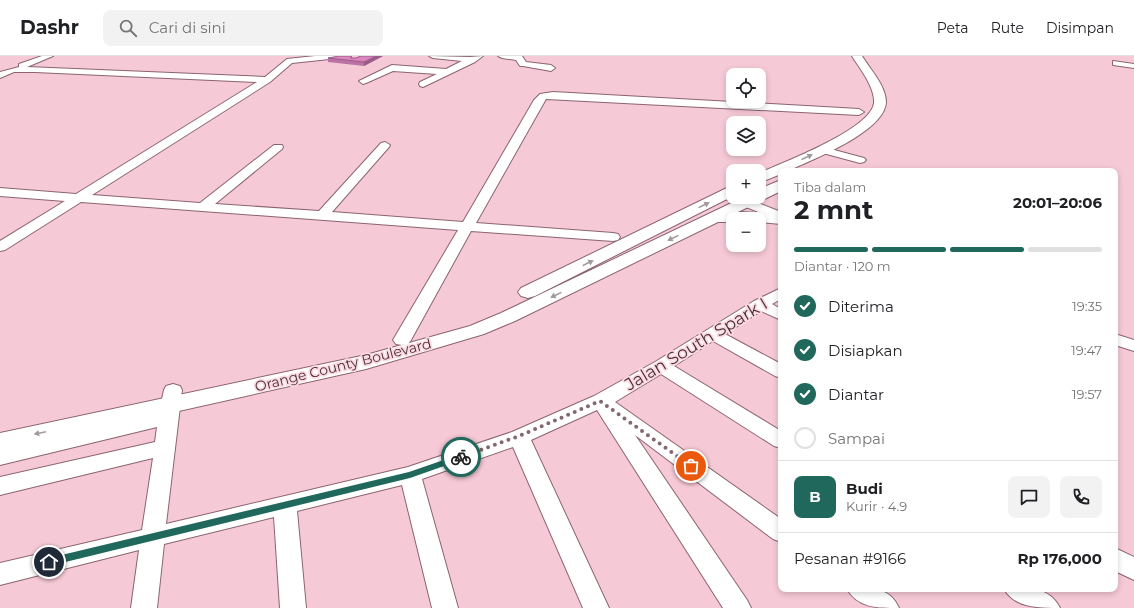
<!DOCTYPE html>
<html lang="id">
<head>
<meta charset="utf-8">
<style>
  body { margin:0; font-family:Montserrat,sans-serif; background:#f2f2f2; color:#202124; height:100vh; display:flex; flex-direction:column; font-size:15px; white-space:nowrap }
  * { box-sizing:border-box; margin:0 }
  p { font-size:13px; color:#757577 }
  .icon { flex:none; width:22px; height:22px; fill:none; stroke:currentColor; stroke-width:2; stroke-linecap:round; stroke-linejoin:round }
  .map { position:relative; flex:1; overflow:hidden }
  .details { position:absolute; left:778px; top:112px; width:340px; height:424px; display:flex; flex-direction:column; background:#fff; border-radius:8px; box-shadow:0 2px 6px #0003 }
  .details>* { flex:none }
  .fabs { position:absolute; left:726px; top:12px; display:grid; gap:8px }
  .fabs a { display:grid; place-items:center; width:40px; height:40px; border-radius:8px; background:#fff; box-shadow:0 2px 6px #0003; font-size:20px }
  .pin { position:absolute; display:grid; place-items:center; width:34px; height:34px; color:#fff; margin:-17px; border:2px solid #fff; border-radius:50%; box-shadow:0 1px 4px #0007 }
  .courier { position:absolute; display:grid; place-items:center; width:40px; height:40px; margin:-20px; border:3px solid #21685c; border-radius:50%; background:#fff; color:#222; box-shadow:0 1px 5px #0007 }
  .overview em { font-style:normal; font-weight:700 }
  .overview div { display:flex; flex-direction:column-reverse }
  .overview { display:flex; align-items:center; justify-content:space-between; height:68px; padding:0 16px }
  h1 { font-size:26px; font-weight:700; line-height:30px }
  .bar { display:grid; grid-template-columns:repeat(4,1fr); gap:6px 4px; align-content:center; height:48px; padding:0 16px }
  .bar i { height:5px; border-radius:3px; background:#e0e0e0 }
  .bar .selected { background:#21685c }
  .bar p { grid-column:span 4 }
  .line { display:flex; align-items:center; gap:10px; padding:0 16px; border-top:1px solid #e0e0e0 }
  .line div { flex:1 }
  .round { display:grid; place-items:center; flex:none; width:42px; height:42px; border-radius:8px; background:#f2f2f2 }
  ol { padding:0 16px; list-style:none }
  li { display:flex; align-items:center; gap:12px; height:44px }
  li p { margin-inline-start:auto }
  li .icon { padding:4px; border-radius:50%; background:#21685c; color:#fff; stroke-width:4 }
  li:last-child { color:#757577 }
  li i { width:22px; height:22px; border:2px solid #e0e0e0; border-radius:50% }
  header { display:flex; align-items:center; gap:24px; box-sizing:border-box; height:56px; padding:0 20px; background:#fff; border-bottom:1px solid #e0e0e0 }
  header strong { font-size:19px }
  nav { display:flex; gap:22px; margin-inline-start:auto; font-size:14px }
  .search { width:280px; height:36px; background:#f2f2f2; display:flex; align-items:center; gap:10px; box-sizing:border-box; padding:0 14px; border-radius:8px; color:#757577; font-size:15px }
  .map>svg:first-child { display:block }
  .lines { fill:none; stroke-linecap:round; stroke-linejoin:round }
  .minor-casing { stroke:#8b6470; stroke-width:2 }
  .major-casing { stroke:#8b6470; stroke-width:2 }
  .minor { fill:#fff; fill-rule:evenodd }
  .major { fill:#fff; fill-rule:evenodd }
  .wall { fill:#bd72a6 }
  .shaded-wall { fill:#9a5d87 }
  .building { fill:#dc85c1; stroke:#9a5d87 }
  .oneway { fill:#a2999c }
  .route { fill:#21685c }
  .done { stroke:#83686f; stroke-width:4; stroke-dasharray:0 7.2 }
  .labels { text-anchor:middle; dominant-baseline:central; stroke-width:3.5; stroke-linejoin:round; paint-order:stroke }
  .street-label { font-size:14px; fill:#453338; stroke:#fed9e3 }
  .near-street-label { font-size:17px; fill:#453338; stroke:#fed9e3 }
</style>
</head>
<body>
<header>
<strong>Dashr</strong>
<div class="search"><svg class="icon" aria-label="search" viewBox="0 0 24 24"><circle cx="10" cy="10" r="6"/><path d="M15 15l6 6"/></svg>Cari di sini</div>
<nav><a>Peta</a><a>Rute</a><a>Disimpan</a></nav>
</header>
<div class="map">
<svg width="1134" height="552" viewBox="0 0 1134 552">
  <rect width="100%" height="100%" fill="#f6c9d6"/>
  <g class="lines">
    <defs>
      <path id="minor" d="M 42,0 L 53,0 L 27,11 L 265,21 L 287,3 L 315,0 L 343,0 L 339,2 L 292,7 L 270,26 L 92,139 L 200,147 L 274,89 L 282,89 L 283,91 L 282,93 L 215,148 L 319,155 L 381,87 L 385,86 L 390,89 L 389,91 L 332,156 L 463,166 L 534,44 L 540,38 L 553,36 L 859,53 L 864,56 L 859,59 L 546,43 L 476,167 L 613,177 L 618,178 L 620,181 L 618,184 L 613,185 L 471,175 L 411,284 L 408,288 L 402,289 L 396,288 L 393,284 L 458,174 L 81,146 L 5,194 L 0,195 L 0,185 L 65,145 L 0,140 L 0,132 L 76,138 L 257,26 L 35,16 L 14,16 L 0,22 L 0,16 L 19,11 L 19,8 Z
        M 429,0 L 470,1 L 483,0 L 475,6 L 423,31 L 420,30 L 419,28 L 420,26 L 437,18 L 393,15 L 366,27 L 363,28 L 359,25 L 392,9 L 446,13 L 462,5 L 433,2 Z
        M 498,0 L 522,0 L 526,6 L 551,9 L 555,12 L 551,15 L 523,10 L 520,10 L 516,4 L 502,2 Z
        M 1113,5 L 1134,8 L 1134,12 L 1113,9 Z
        M 823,91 L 864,102 L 866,104 L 864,106 L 860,107 L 819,96 L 817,94 L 819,92 Z
        M 725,134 L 733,137 L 733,141 L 743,141 L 781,156 L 781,165 L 721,141 L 719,138 L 721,135 Z
        M 781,232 L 781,243 L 772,248 L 781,253 L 781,264 L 761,255 L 725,278 L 781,308 L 781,322 L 775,320 L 713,285 L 674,310 L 781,375 L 781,392 L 774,390 L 661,318 L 615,346 L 781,463 L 781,486 L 773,483 L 635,379 L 747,544 L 751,552 L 723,552 L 597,354 L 531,384 L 609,552 L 583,552 L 513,391 L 422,423 L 458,552 L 432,552 L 402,429 L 297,455 L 306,552 L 280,552 L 274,461 L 164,488 L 157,552 L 131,552 L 139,494 L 0,529 L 0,507 L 142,474 L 153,402 L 0,439 L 0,421 L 155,386 L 157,371 L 0,409 L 0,393 L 159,356 L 164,334 L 166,330 L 173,328 L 180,330 L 182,334 L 166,468 L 408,411 L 512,376 L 594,340 L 655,306 L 754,245 Z
        M 1115,278 L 1134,284 L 1134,295 L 1115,289 Z
        M 1115,492 L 1134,501 L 1134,524 L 1115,515 Z
        M 847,533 C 869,533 889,529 899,552 C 877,552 858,552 847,533 Z
        M 1004,533 C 1026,533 1049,529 1060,552 C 1038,552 1015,552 1004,533 Z"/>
      <path id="major" d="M 852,0 L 862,0 C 870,13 886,30 886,46 C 885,76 811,104 788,115 L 781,115 L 781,118 L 759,127 L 759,117 C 783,107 871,73 874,47 C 875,31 860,13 852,0 Z
        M 781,124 L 781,135 L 738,156 L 781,158 L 781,168 L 759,166 L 759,163 L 733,163 L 733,166 L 718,166 L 515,265 L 484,278 L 366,313 L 0,395 L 0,377 L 366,299 L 470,270 L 501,257 L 744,141 L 759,141 L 759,133 Z
        M 733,129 L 733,140 L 535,240 L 528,242 L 521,240 L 518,236 L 521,232 Z"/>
    </defs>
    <use href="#minor" class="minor-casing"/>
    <use href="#major" class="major-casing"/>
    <use href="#minor" class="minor"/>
    <use href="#major" class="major"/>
  </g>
  <path class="wall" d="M 352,0 L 352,2 L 356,2 L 361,0 L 383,0 L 364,10 L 328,6 L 328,2 Z"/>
  <path class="shaded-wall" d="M 376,0 L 383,0 L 364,10 L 364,6 Z"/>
  <path class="building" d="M 339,0 L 351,0 L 351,2 L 356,2 L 361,0 L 376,0 L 364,6 L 328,2 Z"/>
  <defs><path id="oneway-solid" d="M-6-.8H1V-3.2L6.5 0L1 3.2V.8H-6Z"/></defs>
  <g class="oneway">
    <use href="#oneway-solid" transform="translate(807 101) rotate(-25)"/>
    <use href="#oneway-solid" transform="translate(704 149) rotate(-26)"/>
    <use href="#oneway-solid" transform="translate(673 182) rotate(154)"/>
    <use href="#oneway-solid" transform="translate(588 207) rotate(-26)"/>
    <use href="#oneway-solid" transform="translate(556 239) rotate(154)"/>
    <use href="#oneway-solid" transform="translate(40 377) rotate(168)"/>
  </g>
  <path class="route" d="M 461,398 L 464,399 L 464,403 L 410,422 L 49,510 L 46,509 L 44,506 L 46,504 L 49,502 L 409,416 Z"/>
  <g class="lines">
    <path class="done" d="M 461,401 L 519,380 L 600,345 L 691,410"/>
  </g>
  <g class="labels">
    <g class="street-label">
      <text transform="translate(343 309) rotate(-14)">Orange County Boulevard</text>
    </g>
    <g class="near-street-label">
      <text transform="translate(696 288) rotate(-31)">Jalan South Spark I</text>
    </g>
  </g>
</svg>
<div class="fabs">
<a><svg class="icon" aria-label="locate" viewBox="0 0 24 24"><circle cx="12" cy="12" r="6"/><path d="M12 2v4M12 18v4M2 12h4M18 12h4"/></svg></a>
<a><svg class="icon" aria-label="layers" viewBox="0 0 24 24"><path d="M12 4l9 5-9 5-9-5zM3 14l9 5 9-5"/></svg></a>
<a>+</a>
<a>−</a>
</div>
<div class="pin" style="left:691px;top:410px;background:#ea580c"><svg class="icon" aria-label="bag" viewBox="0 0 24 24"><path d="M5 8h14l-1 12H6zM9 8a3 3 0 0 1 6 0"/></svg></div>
<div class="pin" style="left:49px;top:506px;background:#1f2937"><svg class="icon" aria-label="home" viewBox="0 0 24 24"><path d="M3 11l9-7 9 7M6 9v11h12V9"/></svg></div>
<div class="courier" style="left:461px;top:401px"><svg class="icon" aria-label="bike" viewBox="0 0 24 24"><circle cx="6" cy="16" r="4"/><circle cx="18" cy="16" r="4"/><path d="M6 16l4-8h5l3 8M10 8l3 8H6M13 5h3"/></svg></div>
<section class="details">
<div class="overview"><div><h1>2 mnt</h1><p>Tiba dalam</p></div><em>20:01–20:06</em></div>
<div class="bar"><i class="selected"></i><i class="selected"></i><i class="selected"></i><i></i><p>Diantar · 120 m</p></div>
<ol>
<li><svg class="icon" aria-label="check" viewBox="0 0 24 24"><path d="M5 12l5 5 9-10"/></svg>Diterima<p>19:35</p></li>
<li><svg class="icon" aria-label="check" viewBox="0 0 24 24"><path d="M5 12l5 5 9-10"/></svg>Disiapkan<p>19:47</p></li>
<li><svg class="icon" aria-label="check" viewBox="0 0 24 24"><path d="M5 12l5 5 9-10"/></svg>Diantar<p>19:57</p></li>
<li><i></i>Sampai</li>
</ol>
<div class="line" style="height:72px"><b class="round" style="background:#21685c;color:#fff">B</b><div><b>Budi</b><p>Kurir · 4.9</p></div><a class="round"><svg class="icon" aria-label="chat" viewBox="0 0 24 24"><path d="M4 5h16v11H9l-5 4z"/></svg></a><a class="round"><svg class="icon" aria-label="phone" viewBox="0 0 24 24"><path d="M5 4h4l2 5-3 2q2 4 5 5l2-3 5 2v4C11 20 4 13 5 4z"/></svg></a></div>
<div class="line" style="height:52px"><div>Pesanan #9166</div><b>Rp 176,000</b></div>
</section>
</div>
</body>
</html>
